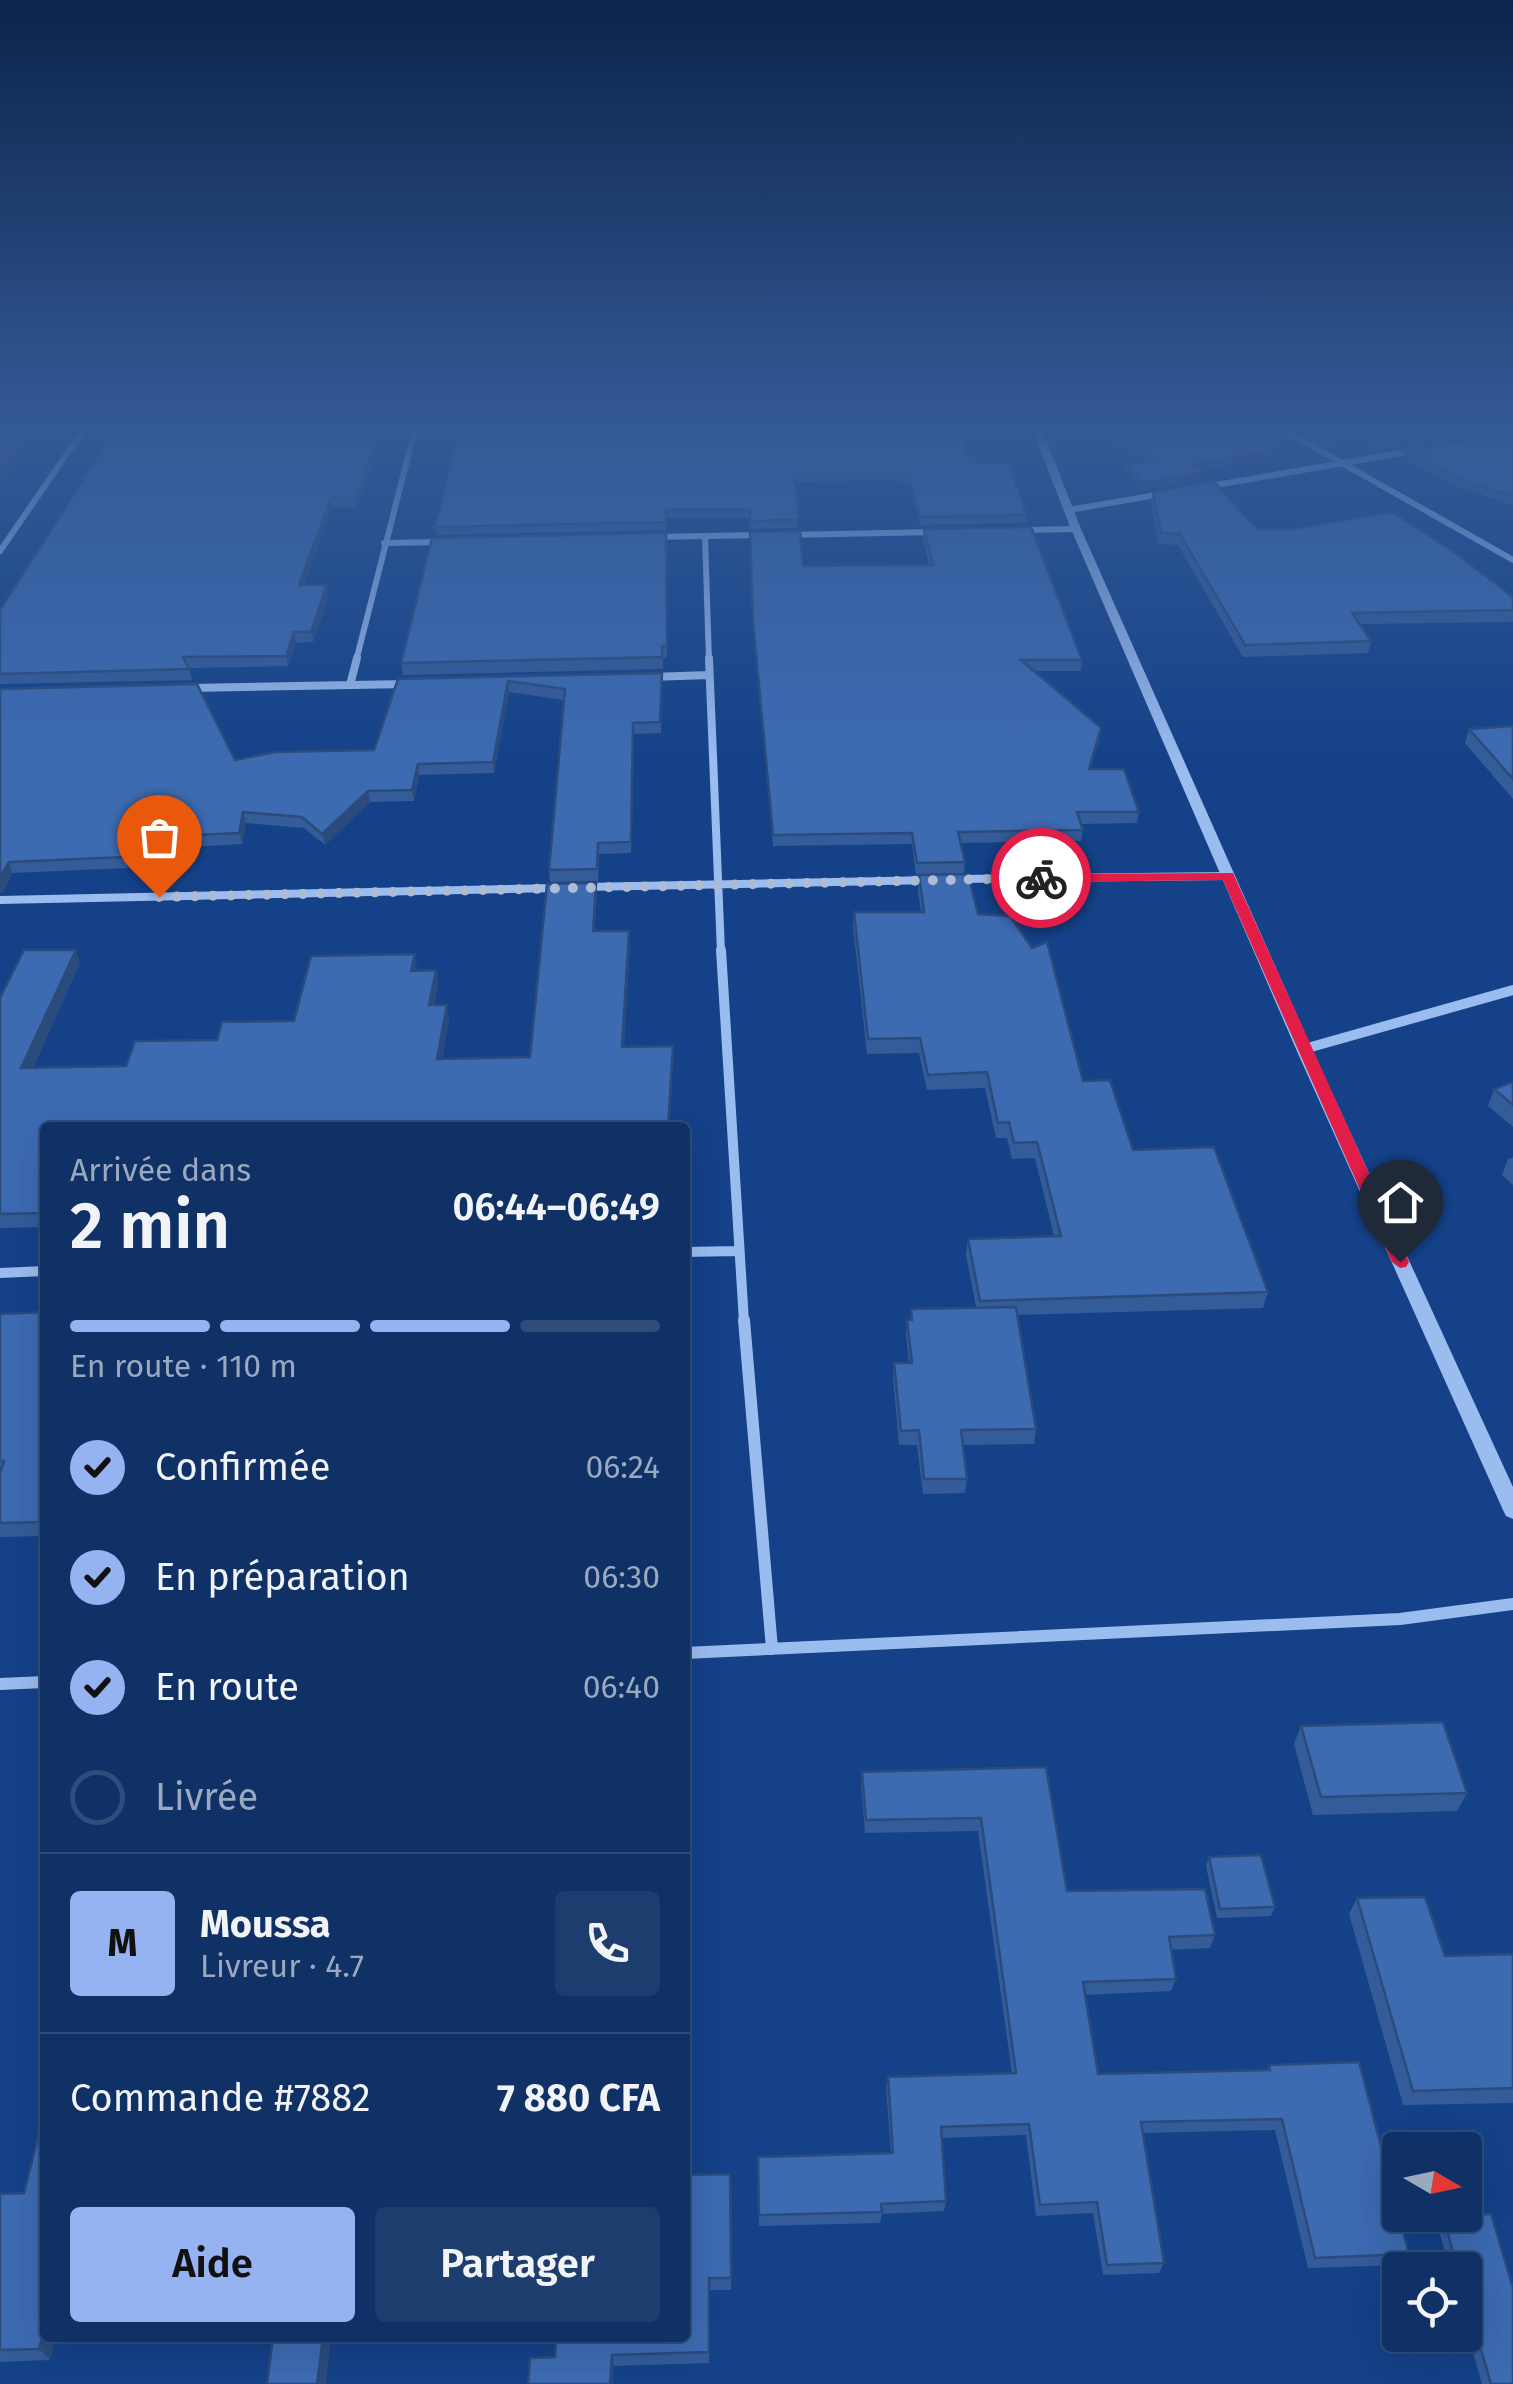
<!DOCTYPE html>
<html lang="fr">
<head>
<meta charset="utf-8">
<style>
  body { margin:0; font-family:"Fira Sans",sans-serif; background:#1d3d6f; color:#f1f3f6; height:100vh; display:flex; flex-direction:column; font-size:38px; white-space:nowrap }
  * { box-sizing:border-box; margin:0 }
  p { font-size:32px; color:#9ba9bf }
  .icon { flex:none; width:55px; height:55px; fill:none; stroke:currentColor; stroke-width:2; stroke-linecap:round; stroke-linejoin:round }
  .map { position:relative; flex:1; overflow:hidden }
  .side { position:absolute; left:40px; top:1122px; width:650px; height:1220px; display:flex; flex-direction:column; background:#0f3166; border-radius:10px; box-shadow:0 10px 40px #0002,0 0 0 2px #2f4c7a }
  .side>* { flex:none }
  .needle { width:65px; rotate:99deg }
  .fabs { position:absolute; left:1382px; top:2132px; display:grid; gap:20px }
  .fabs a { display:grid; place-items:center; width:100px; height:100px; border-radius:10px; background:#0f3166; box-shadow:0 10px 40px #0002,0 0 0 2px #2f4c7a; font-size:50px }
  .pin { position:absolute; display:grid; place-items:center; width:85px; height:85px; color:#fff; margin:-102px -42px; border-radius:50% 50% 50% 0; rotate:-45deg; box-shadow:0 0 10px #0007 }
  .pin .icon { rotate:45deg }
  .courier { position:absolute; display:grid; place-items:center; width:100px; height:100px; margin:-50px; border:8px solid #e11d48; border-radius:50%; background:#fff; color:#222; box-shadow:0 2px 12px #0007 }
  .head em { font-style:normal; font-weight:600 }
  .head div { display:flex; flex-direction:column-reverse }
  .head { display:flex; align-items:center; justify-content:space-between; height:170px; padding:0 30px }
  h1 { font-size:65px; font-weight:600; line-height:75px }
  .bar { display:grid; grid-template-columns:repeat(4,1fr); gap:15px 10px; align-content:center; height:120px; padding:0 30px }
  .bar i { height:12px; border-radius:8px; background:#2f4c7a }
  .bar .current { background:#95b2f1 }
  .bar p { grid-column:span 4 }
  .line { display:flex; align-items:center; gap:25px; padding:0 30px; border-top:2px solid #2f4c7a }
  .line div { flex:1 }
  .round { display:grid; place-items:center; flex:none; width:105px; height:105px; border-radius:10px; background:#1d3d6f }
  ol { padding:0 30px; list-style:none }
  li { display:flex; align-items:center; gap:30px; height:110px }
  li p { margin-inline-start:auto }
  li .icon { padding:10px; border-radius:50%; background:#95b2f1; color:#111; stroke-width:4 }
  li:last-child { color:#9ba9bf }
  li i { width:55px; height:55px; border:5px solid #2f4c7a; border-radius:50% }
  .action { display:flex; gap:20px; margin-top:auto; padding:20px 30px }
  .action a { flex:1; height:115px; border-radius:10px; background:#95b2f1; color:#111; font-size:40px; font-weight:600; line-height:115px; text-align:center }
  .action a+a { background:#1d3d6f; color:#f1f3f6 }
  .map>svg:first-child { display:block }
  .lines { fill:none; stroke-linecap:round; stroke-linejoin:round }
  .minor-far3 { stroke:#9bbcef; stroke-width:6 }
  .minor-far2 { stroke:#9bbcef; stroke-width:8 }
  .minor-far1 { stroke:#9bbcef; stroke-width:10 }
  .minor { stroke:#9bbcef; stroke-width:12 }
  .tertiary { fill:#9bbcef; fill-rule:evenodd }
  .wall { fill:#345c99 }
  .shaded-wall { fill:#2b4b7d }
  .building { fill:#3d6bb2; stroke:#2b4b7d; stroke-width:2.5 }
  .route { fill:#e11d48 }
  .done { stroke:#adbcd5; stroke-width:10; stroke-dasharray:0 18 }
</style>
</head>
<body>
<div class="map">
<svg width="1513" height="2384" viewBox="0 0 1513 2384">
  <rect width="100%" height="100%" fill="#144188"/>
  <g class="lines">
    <path class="minor-far3" d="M 1282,429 L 1513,560
      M 1204,487 L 1419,450
      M 1069,510 L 1162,494
      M 1022,530 L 1076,529
      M 787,535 L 935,532
      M 705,536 L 709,661
      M 652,537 L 760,535
      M 384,543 L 440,542
      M 0,551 L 84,429
      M 356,661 L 415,429"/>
    <path class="minor-far2" d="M 709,658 L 721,952
      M 650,677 L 709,675
      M 350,685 L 357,658
      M 190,688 L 408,684
      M 959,879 L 1228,876
      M 584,887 L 932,880
      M 0,900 L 557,888"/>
    <path class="minor-far1" d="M 721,950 L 744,1322
      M 1304,1049 L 1513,990
      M 685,1252 L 737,1251
      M 0,1273 L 45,1271"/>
    <path class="minor" d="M 744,1320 L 772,1649
      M 685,1653 L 1400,1619 L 1513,1604
      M 0,1684 L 45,1682"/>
    <path class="tertiary" d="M 1032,429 L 1042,429 L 1081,529 L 1312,1049 L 1513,1487 L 1513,1519 L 1506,1516 L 1503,1510 L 1296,1049 L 1071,529 Z"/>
  </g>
  <path class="wall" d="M 387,429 L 357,507 L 332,508 L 305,585 L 329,595 L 313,642 L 296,643 L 288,666 L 189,668 L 192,680 L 0,684 L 0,610 Z
    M 459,429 L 978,464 L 1027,515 L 1026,523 L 920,525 L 909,482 L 892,480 L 795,482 L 798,528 L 750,529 L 750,518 L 666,518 L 666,530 L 436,535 L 435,527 Z
    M 1092,429 L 1255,429 L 1283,455 L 1200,471 L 1200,480 L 1142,490 L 1126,470 L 1127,463 L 1144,462 Z
    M 1296,429 L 1498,429 L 1384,448 L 1367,439 L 1328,446 Z
    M 1513,433 L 1513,505 L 1456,486 L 1404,459 L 1406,451 Z
    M 1153,492 L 1257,529 L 1513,597 L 1513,622 L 1360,624 L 1371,641 L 1368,653 L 1243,657 L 1178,545 L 1159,544 L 1151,503 Z
    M 924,529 L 1082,660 L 1081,671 L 1034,671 L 1100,739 L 1090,769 L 1139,812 L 1137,823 L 1081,824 L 1083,830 L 1081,841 L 961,843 L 965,862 L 964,874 L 916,875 L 912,844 L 773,846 L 754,631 L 750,532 L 803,566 L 929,565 L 923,539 Z
    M 666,533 L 667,658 L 663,658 L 663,669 L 403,675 L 401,663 Z
    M 662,673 L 661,733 L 634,734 L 631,853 L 599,854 L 598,881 L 550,882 L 549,870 L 564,700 L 509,692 L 494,773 L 419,775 L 414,801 L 370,802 L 325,845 L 304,828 L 246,823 L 242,844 L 134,850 L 128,868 L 12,873 L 3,892 L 0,689 L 235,760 L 374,750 L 398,679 Z
    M 1513,726 L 1513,799 L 1465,743 L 1469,729 Z
    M 919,875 L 978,914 L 1083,1081 L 1133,1150 L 1268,1292 L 1263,1308 L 1017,1315 L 1036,1429 L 1034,1444 L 962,1445 L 967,1479 L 965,1493 L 923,1494 L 917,1445 L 899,1445 L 893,1378 L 894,1363 L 909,1363 L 906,1335 L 907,1320 L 910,1320 L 911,1309 L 976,1307 L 966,1255 L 968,1239 L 1054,1236 L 1035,1158 L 1012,1159 L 1007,1138 L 996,1138 L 985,1088 L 927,1090 L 919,1053 L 867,1054 L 853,927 L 854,912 L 921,912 L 918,890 Z
    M 597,896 L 594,931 L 630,944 L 624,1047 L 674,1060 L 45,1128 L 45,1227 L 0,1228 L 0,998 L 80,963 L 33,1068 L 126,1066 L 217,1040 L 294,1021 L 415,954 L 416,971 L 436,970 L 438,984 L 434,1005 L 449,1018 L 442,1059 L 530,1057 Z
    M 1513,1082 L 1513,1127 L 1488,1106 L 1494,1089 Z
    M 1513,1157 L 1513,1185 L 1502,1175 L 1508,1159 Z
    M 45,1312 L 45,1536 L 0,1537 L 0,1314 Z
    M 1301,1726 L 1467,1793 L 1457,1811 L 1313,1815 L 1294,1744 Z
    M 1046,1767 L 1067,1891 L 1215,1935 L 1210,1948 L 1171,1950 L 1176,1979 L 1171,1991 L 1085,1995 L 1098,2074 L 1267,2070 L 1269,2065 L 1409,2254 L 1401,2265 L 1308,2268 L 1275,2130 L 1143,2133 L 1164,2263 L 1159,2273 L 1103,2275 L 1093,2213 L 1036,2216 L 1026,2135 L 942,2138 L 946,2201 L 944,2211 L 882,2214 L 880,2223 L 759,2226 L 758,2157 L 891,2153 L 886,2088 L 888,2077 L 1012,2073 L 978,1831 L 865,1833 L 861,1785 L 862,1772 Z
    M 1209,1857 L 1275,1907 L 1271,1916 L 1217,1918 L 1206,1866 Z
    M 1357,1898 L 1445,1956 L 1513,1954 L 1513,2103 L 1403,2105 L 1349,1914 Z
    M 730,2174 L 731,2290 L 710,2290 L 709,2363 L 614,2366 L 555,2357 Z
    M 0,2194 L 50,2360 L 0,2362 Z
    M 1443,2216 L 1513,2384 L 1482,2384 L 1465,2323 L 1465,2270 L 1450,2270 L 1437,2223 Z"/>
  <path class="shaded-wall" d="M 30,429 L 39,429 L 0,481 L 0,467 Z
    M 382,429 L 387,429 L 357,507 L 356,498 Z
    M 1455,429 L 1498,429 L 1384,448 L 1386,441 Z
    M 1368,432 L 1367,439 L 1328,446 L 1330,439 Z
    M 1284,448 L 1283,455 L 1192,473 L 1193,465 Z
    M 1202,472 L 1200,480 L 1142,490 L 1143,483 Z
    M 331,498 L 332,508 L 301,596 L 299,585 Z
    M 327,585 L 329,595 L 313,642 L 311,632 Z
    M 294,632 L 296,643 L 288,666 L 286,656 Z
    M 508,681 L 509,692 L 494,773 L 493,762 Z
    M 1101,728 L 1100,739 L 1087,781 L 1089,769 Z
    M 418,764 L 419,775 L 414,801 L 412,790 Z
    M 368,791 L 370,802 L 325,845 L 322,834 Z
    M 243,812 L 246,823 L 242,844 L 239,833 Z
    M 131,838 L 134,850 L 128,868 L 125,857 Z
    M 9,862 L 12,873 L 3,892 L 0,894 L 0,878 Z
    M 596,883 L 597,896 L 594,945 L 593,931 Z
    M 629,931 L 630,944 L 623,1061 L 622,1047 Z
    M 76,950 L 80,963 L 27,1082 L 21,1068 Z
    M 415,954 L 417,968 L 413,985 L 411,971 Z
    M 436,970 L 438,984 L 431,1018 L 429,1005 Z
    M 447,1005 L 449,1018 L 439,1073 L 437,1059 Z
    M 673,1046 L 670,1128 L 668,1128 Z
    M 45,2326 L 45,2338 L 56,2338 L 50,2360 L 39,2349 Z
    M 323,2338 L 331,2338 L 326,2384 L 317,2384 Z
    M 612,2355 L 614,2366 L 613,2384 L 610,2384 Z"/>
  <path class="building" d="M 0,429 L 30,429 L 0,467 Z
    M 116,429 L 382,429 L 356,498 L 331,498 L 299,585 L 327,585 L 311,632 L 294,632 L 286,656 L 183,657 L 189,669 L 0,674 L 0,610 Z
    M 459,429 L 959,429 L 968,455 L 975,455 L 978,464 L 1009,464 L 1027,515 L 920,517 L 909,474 L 892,473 L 794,474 L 799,520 L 750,521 L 750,510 L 666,510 L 666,522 L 435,527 Z
    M 1105,429 L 1255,429 L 1284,448 L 1193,465 L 1202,472 L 1143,483 L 1127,463 L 1157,462 Z
    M 1312,429 L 1455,429 L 1386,441 L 1368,432 L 1330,439 Z
    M 1513,433 L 1513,496 L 1458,479 L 1406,451 Z
    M 1213,481 L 1257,529 L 1291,529 L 1392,512 L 1451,550 L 1513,597 L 1513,610 L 1352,613 L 1371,641 L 1245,645 L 1180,534 L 1161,533 L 1153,492 Z
    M 1031,527 L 1082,660 L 1021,660 L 1101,728 L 1089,769 L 1124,769 L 1139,812 L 1077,812 L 1083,830 L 958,832 L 965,862 L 917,863 L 912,833 L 773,835 L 753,621 L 750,532 L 800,531 L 803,566 L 933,565 L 924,529 Z
    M 666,533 L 667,646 L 662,646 L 662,657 L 401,663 L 432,538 Z
    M 662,673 L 660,722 L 633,723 L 631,842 L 598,843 L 597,869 L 549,870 L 565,689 L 508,681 L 493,762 L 418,764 L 412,790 L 368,791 L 322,834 L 302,817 L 243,812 L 239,833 L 131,838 L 125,857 L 9,862 L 0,878 L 0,689 L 197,684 L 235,760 L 275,752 L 374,750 L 398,679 Z
    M 1513,726 L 1513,779 L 1469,729 Z
    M 968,874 L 978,914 L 1010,916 L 1032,948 L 1047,942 L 1083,1081 L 1110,1080 L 1133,1150 L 1214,1147 L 1268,1292 L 980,1301 L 968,1239 L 1061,1236 L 1037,1142 L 1014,1143 L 1009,1122 L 998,1123 L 987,1072 L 928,1075 L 920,1038 L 868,1039 L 854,912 L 924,912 L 919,875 Z
    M 596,883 L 593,931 L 629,931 L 622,1047 L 673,1046 L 668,1128 L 45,1128 L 45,1213 L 0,1214 L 0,998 L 24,950 L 76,950 L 21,1068 L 126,1066 L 135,1041 L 217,1040 L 222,1022 L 294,1021 L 311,956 L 415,954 L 411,971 L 436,970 L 429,1005 L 447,1005 L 437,1059 L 530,1057 L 547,884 Z
    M 1513,1082 L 1513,1105 L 1494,1089 Z
    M 1016,1307 L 1036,1429 L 961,1430 L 967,1479 L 924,1479 L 919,1430 L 901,1431 L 894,1363 L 912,1363 L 907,1320 L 912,1320 L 911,1309 Z
    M 45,1312 L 45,1522 L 0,1523 L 0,1472 L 4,1461 L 0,1461 L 0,1314 Z
    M 1443,1722 L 1467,1793 L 1321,1797 L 1301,1726 Z
    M 1046,1767 L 1067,1891 L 1205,1889 L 1215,1935 L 1169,1937 L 1176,1979 L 1083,1982 L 1098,2074 L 1270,2070 L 1269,2065 L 1359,2062 L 1409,2254 L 1315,2258 L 1282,2119 L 1141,2122 L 1164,2263 L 1107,2265 L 1097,2202 L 1040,2205 L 1029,2124 L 941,2127 L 946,2201 L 881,2204 L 882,2212 L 759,2215 L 758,2157 L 893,2153 L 888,2077 L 1016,2073 L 981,1818 L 866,1820 L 862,1772 Z
    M 1261,1855 L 1275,1907 L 1220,1909 L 1209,1857 Z
    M 1425,1897 L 1445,1956 L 1513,1954 L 1513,2088 L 1413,2091 L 1357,1898 Z
    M 45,2109 L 45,2326 L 39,2349 L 0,2350 L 0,2194 L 24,2193 Z
    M 730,2174 L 731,2278 L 709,2278 L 709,2352 L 612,2355 L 610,2384 L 528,2384 L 530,2358 L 555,2357 L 556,2338 L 685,2338 L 685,2175 Z
    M 1491,2214 L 1513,2288 L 1513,2384 L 1491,2384 L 1465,2293 L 1465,2270 L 1458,2270 L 1443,2216 Z
    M 273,2338 L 323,2338 L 317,2384 L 267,2384 Z"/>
  <linearGradient id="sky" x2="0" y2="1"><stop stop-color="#0b244b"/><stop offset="0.56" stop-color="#345a96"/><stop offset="1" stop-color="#345a96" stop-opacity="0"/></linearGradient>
  <rect width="1513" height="763" fill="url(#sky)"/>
  <path class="route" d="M 1233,873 L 1409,1262 L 1406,1267 L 1400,1268 L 1392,1262 L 1223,880 L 1041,882 L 1035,878 L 1041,874 Z"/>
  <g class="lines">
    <path class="done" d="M 159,897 L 1041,878"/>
  </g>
</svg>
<div class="fabs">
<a><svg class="needle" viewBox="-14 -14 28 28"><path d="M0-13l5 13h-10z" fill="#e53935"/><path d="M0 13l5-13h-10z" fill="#9ba9bf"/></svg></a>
<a><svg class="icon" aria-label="locate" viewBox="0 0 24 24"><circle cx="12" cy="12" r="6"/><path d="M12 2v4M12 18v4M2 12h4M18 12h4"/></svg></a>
</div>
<div class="pin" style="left:159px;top:897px;background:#ea580c"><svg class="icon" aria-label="bag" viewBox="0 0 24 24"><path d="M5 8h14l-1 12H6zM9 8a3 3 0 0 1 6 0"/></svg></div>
<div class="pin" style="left:1400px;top:1262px;background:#1f2937"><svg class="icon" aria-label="home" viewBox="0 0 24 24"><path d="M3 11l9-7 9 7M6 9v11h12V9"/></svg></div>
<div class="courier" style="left:1041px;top:878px"><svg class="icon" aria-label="bike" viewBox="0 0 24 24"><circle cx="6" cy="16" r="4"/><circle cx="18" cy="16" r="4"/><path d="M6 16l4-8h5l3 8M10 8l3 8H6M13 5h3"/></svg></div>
<section class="side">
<div class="head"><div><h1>2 min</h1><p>Arrivée dans</p></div><em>06:44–06:49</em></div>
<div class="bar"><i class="current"></i><i class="current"></i><i class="current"></i><i></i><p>En route · 110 m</p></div>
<ol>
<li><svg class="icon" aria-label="check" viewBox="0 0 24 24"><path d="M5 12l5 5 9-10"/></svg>Confirmée<p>06:24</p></li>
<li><svg class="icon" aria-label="check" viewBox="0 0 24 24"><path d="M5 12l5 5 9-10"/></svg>En préparation<p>06:30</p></li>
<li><svg class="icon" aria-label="check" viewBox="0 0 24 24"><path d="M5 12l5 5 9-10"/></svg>En route<p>06:40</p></li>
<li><i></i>Livrée</li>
</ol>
<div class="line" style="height:180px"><b class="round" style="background:#95b2f1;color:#111">M</b><div><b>Moussa</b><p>Livreur · 4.7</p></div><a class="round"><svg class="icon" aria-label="phone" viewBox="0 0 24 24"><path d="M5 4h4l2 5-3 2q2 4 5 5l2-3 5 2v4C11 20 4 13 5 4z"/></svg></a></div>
<div class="line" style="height:130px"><div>Commande #7882</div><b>7 880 CFA</b></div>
<div class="action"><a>Aide</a><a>Partager</a></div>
</section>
</div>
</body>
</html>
